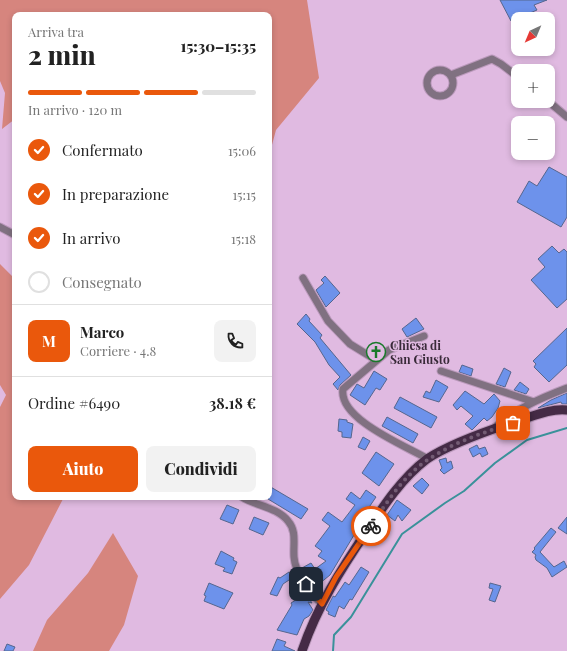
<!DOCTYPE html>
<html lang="it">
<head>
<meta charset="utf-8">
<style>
  body { margin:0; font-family:"Playfair Display",serif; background:#f2f2f2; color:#222; height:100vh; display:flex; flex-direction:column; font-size:15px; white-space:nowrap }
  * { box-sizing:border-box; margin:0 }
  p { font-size:13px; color:#767676 }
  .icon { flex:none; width:22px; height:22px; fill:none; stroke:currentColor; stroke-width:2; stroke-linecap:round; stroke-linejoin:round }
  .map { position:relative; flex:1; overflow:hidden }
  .details { position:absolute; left:12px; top:12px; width:260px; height:488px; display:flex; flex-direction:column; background:#fff; border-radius:8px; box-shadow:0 2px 6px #0003 }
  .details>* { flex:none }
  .needle { width:26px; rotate:224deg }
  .buttons { position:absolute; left:511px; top:12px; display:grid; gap:8px }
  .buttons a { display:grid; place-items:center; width:44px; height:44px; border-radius:8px; background:#fff; box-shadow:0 2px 6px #0003; font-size:20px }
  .pin { position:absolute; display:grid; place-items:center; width:34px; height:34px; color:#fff; margin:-17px; border-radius:8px; box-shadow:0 2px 6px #0006 }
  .courier { position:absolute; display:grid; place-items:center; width:40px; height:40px; margin:-20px; border:3px solid #ea580c; border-radius:50%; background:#fff; color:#222; box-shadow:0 1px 5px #0007 }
  .head em { font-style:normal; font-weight:800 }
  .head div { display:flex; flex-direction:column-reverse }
  .head { display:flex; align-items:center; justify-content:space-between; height:68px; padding:0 16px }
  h1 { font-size:26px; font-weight:800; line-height:30px }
  .bar { display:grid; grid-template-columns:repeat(4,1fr); gap:6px 4px; align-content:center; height:48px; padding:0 16px }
  .bar i { height:5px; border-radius:3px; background:#e0e0e0 }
  .bar .active { background:#ea580c }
  .bar p { grid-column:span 4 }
  .line { display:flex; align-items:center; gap:10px; padding:0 16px; border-top:1px solid #e0e0e0 }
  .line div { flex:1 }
  .round { display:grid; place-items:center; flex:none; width:42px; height:42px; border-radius:8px; background:#f2f2f2 }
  ol { padding:0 16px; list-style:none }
  li { display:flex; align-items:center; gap:12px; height:44px }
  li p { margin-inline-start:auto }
  li .icon { padding:4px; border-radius:50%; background:#ea580c; color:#fff; stroke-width:4 }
  li:last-child { color:#767676 }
  li i { width:22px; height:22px; border:2px solid #e0e0e0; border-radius:50% }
  .button { display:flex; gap:8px; margin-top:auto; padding:8px 16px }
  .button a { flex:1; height:46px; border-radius:8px; background:#ea580c; color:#fff; font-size:16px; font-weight:800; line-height:46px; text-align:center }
  .button a+a { background:#f2f2f2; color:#222 }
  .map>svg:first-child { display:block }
  .green { fill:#d6857e }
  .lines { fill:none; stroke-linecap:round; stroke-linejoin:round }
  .stream { stroke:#3a919a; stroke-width:2 }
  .building { fill:#6d92eb; stroke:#55668e }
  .minor-casing { stroke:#bb9abc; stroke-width:9 }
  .major-casing { stroke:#bb9abc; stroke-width:11 }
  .minor { stroke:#807181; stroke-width:7 }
  .major { stroke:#452b46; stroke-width:9 }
  .done { stroke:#735c74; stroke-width:4; stroke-dasharray:0 7.2 }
  .route { stroke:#ea580c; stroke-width:5 }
  .labels { text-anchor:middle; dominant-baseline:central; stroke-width:3; stroke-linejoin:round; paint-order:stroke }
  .poi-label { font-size:12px; font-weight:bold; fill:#392a39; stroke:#e0bae1; text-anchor:start }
</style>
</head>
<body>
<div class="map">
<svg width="567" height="651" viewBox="0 0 567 651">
  <rect width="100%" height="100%" fill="#e0bae1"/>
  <path class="green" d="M 0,0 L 307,0 L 319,78 L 276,130 L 269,156 L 269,15 L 15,15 L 15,119 L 2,129 L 5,93 L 0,81 Z
    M 0,264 L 15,279 L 15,497 L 64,497 L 29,565 L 0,599 L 0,407 L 6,395 L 0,385 Z
    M 113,533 L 138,576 L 124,625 L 109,651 L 33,651 L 47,620 L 88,573 Z"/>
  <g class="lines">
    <path class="stream" d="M 333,651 L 334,635 L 351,617 L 402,534 L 445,503 L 464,491 L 495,463 L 527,440 L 567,428"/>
  </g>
  <path class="building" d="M 500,0 L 547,0 L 534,5 L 537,10 L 511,21 Z
    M 549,167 L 567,177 L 567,217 L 561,227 L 517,202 L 529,181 L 537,186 Z
    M 552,246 L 559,253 L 564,249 L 567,252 L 567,299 L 557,308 L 531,280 L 545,267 L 538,259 Z
    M 325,276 L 340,293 L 326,307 L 316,290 L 324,283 L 321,280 Z
    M 306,314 L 310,319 L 309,321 L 322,335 L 320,338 L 351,375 L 340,385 L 338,390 L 333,384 L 340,377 L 329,365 L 315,342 L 297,324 Z
    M 416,318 L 424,329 L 407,337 L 402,329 Z
    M 567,328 L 567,365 L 549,382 L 534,367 L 536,364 L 533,361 Z
    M 374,345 L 379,352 L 376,354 L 370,351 Z
    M 462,365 L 473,369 L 471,376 L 459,372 Z
    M 504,368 L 511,372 L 505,387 L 496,384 Z
    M 374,371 L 387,379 L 380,390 L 376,388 L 365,405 L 350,395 L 357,384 L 364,388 Z
    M 436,380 L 448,387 L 439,402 L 423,397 L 426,391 L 430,393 Z
    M 520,382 L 529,389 L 526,394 L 514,390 Z
    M 465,391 L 484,404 L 494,394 L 500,401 L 498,408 L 492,417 L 487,421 L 484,418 L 472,430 L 465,424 L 473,416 L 461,406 L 457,410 L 453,405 Z
    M 567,393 L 567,404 L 562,404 L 561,402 L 538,408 L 551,400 Z
    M 400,397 L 437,417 L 431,428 L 394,408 Z
    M 387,417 L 418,434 L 413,443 L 382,426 Z
    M 339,419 L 347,420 L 347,422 L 353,424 L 351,438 L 342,437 L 342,432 L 338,431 Z
    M 363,437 L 370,441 L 365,450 L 358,447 Z
    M 477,445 L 479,449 L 485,447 L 488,454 L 482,457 L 480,453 L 473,457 L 469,449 Z
    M 376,452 L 394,464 L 379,486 L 362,473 Z
    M 446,458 L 447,463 L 451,461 L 453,468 L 444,474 L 440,470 L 442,468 L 439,460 Z
    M 422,478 L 429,485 L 422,494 L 413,486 Z
    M 269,486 L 308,509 L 301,519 L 268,499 Z
    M 366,490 L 376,497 L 355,528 L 357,530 L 330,575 L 314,588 L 302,568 L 311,563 L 315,569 L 326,561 L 318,556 L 322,551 L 315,546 L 330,526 L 322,520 L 328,512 L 342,522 L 355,505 L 346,499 L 351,492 L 360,499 Z
    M 397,500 L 411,510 L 402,521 L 398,515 L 395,521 L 387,515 Z
    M 227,505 L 239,510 L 233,524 L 220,519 Z
    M 254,517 L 269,523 L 263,535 L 249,529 Z
    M 567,517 L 567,534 L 558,528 Z
    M 551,528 L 556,532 L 540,552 L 554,567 L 564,561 L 567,567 L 552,577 L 547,568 L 536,560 L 535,557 L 536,555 L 532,552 L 535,549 L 534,548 Z
    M 221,551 L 234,558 L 233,560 L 237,562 L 232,574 L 223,571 L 225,568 L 215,564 Z
    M 361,567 L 369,572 L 352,600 L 350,599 L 344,609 L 339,606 L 335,617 L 328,614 L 329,612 L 326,610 L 333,596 L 335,597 L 345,582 L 349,585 Z
    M 289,572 L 292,578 L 283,584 L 277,596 L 270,594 L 278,577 L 280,578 Z
    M 209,583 L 233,593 L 224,609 L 204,601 L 206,596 L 204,595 Z
    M 490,583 L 501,586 L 495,602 L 489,600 L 493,589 L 489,588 Z
    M 301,587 L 312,603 L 308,602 L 313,610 L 309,616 L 304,619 L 297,635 L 277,630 L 292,605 L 291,603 L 299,598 L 295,590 Z
    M 277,639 L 286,642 L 284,646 L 295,651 L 272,651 Z
    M 7,644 L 15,647 L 13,651 L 4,651 Z"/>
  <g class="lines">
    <defs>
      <path id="minor" d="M427 83a13 13 0 1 1 26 0a13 13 0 1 1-26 0Z
        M 451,75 L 492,59 L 501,64 L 518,77
        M 548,101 L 567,117
        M 0,227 L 15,235
        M 303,278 L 328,321 L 350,344 L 376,360
        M 424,336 L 389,350 L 343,389 C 338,419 406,446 428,459
        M 441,371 L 534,402
        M 494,428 C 515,409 541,398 567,388
        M 242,497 C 256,506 277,507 288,521 C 297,531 293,544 294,557 C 295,573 310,593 322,604"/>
      <path id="major" d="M 302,651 C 317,607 341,569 367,531 C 384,505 402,478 427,459 C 448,445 487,431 511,423 C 530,418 548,408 567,410"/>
    </defs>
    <use href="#minor" class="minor-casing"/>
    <use href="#major" class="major-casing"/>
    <use href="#minor" class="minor"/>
    <use href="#major" class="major"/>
  </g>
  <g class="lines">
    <path class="done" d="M 371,526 C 387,502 404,475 429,459 C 454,442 485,432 513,423"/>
    <path class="route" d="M 306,584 L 322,604 L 336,577 L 371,526"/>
  </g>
  <defs>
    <symbol id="church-ring" viewBox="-11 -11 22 22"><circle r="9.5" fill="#e0bae1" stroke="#19792a" stroke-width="1.5"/><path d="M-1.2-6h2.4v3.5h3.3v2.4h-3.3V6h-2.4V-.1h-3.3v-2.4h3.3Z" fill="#19792a"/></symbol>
  </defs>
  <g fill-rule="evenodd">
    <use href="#church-ring" x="365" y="341" width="22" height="22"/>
  </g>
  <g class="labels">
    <g class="poi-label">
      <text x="390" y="345">Chiesa di<tspan x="390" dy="14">San Giusto</tspan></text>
    </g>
  </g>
</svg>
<div class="buttons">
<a><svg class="needle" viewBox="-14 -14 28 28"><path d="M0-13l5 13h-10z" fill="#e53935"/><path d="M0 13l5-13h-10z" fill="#767676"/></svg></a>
<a>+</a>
<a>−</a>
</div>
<div class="pin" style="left:513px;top:423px;background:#ea580c"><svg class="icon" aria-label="bag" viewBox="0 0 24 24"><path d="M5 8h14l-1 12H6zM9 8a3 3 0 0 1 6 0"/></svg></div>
<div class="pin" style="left:306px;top:584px;background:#1f2937"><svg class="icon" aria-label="home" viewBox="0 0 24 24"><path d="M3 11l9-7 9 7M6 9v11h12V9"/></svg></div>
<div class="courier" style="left:371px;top:526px"><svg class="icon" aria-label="bike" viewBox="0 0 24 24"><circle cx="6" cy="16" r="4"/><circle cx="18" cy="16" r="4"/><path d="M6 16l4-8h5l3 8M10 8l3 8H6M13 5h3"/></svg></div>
<section class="details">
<div class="head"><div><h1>2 min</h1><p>Arriva tra</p></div><em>15:30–15:35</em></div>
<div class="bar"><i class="active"></i><i class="active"></i><i class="active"></i><i></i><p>In arrivo · 120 m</p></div>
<ol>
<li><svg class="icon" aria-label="check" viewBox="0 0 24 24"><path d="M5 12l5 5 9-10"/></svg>Confermato<p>15:06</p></li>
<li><svg class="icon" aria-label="check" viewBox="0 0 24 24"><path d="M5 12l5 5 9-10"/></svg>In preparazione<p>15:15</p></li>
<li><svg class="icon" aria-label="check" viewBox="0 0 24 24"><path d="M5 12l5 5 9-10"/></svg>In arrivo<p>15:18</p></li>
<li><i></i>Consegnato</li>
</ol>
<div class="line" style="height:72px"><b class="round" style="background:#ea580c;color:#fff">M</b><div><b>Marco</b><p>Corriere · 4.8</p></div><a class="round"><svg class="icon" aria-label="phone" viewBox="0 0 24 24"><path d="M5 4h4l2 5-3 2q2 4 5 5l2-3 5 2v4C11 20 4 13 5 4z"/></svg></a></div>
<div class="line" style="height:52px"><div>Ordine #6490</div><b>38.18 €</b></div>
<div class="button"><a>Aiuto</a><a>Condividi</a></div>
</section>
</div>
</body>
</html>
